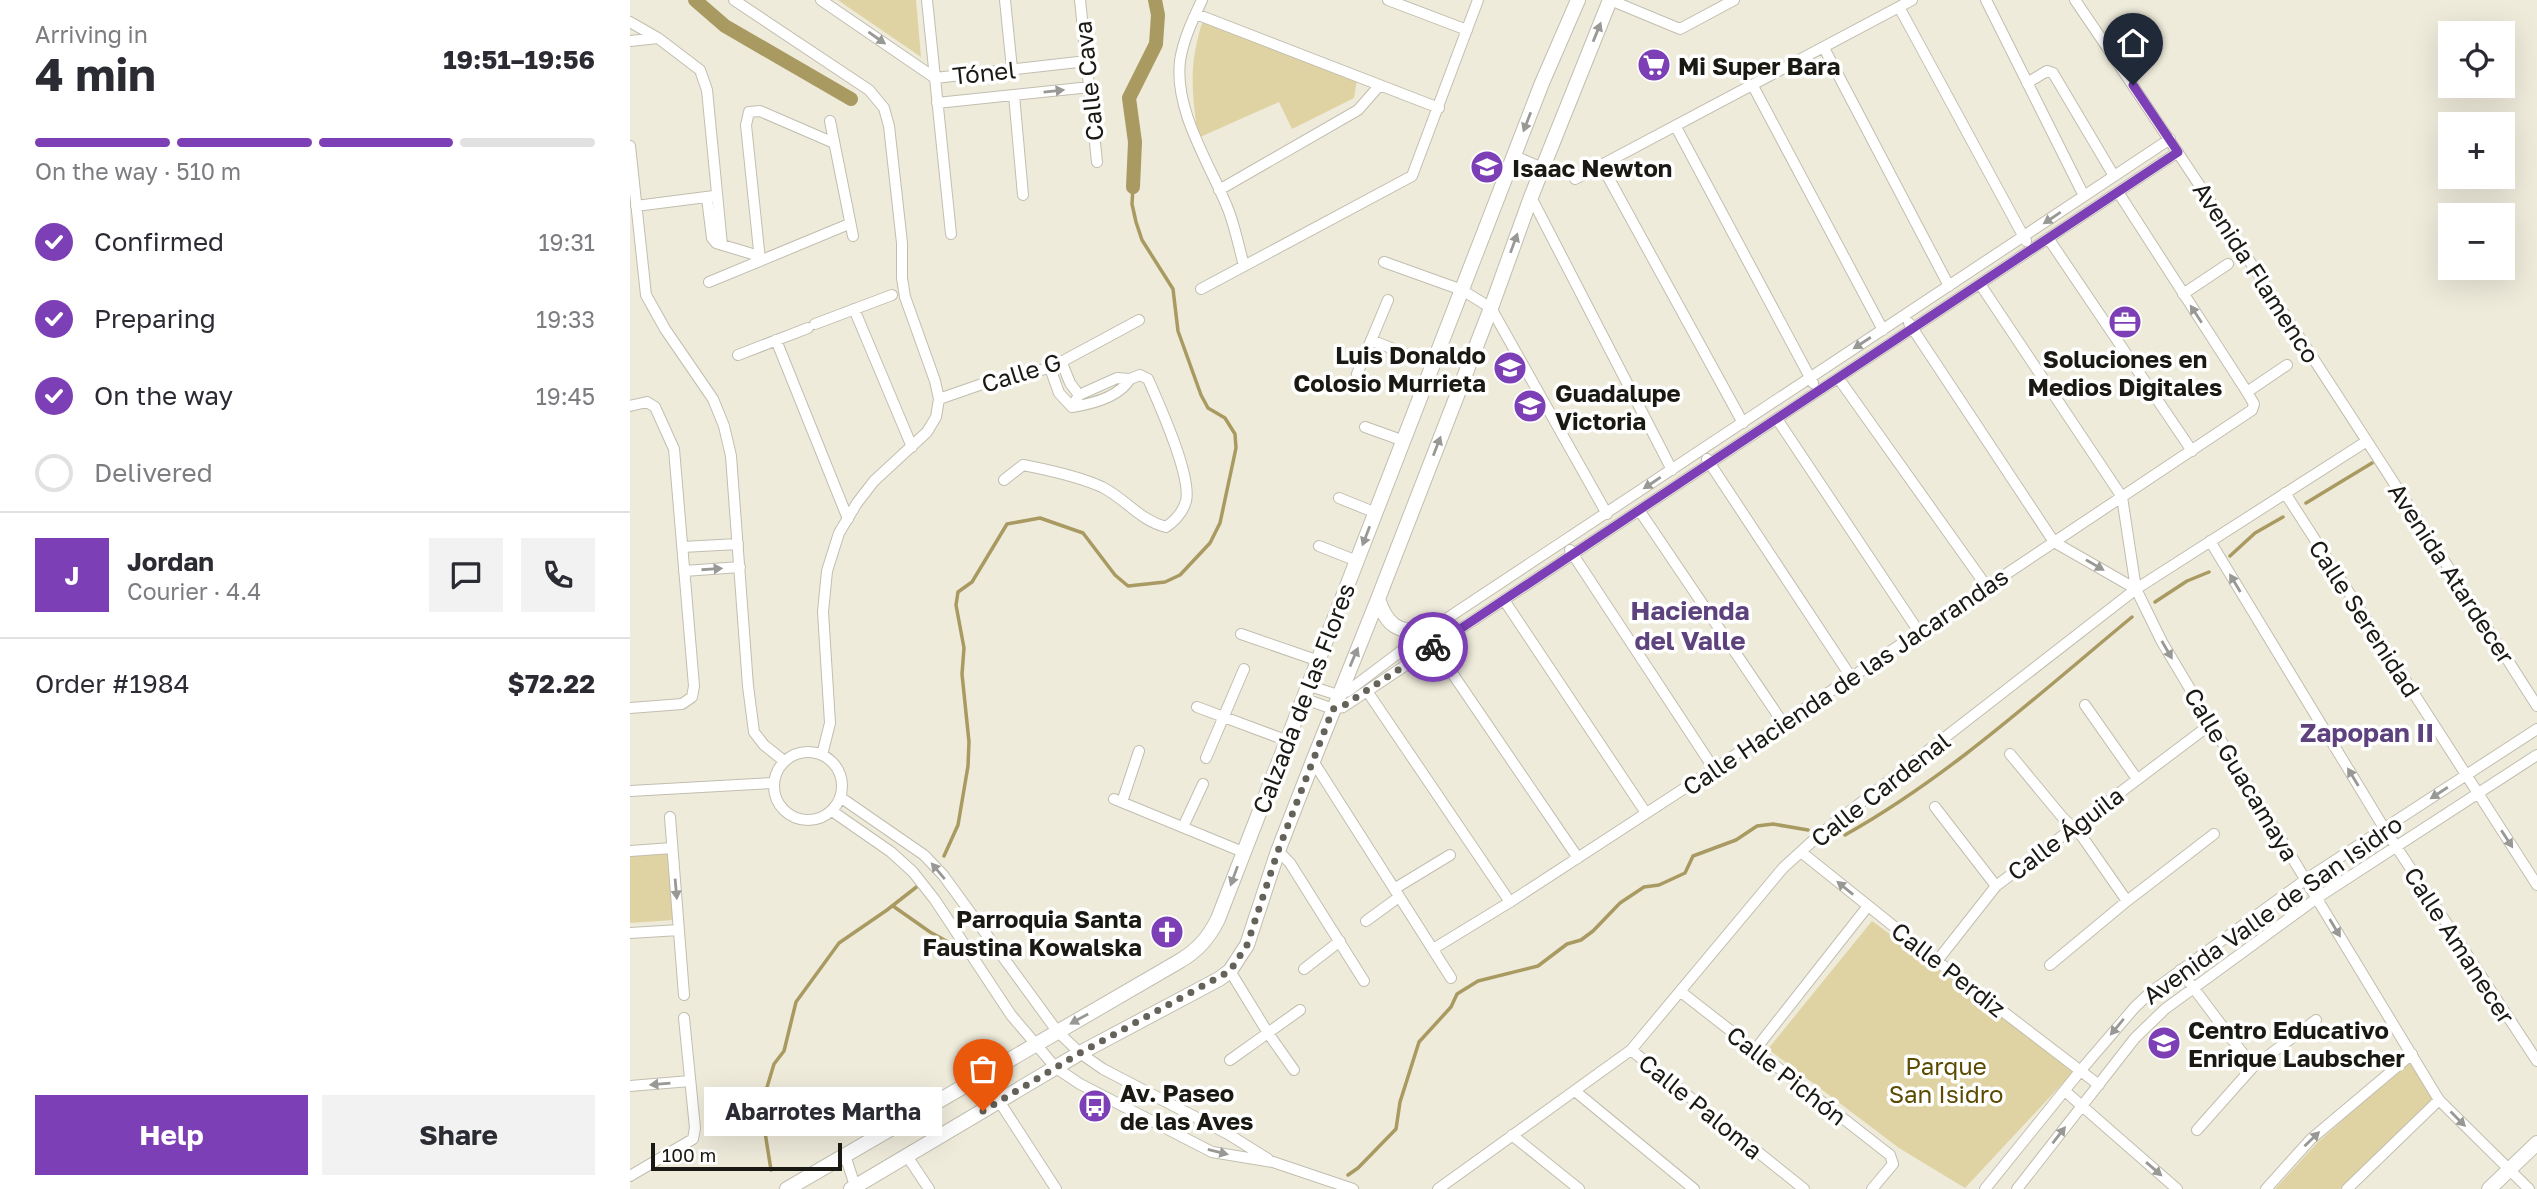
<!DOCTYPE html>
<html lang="en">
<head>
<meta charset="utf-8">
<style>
  body { margin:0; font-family:"Golos Text",sans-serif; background:#f2f2f3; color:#2b2b33; height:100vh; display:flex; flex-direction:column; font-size:26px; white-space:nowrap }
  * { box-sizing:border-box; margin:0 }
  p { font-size:23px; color:#7c7c81 }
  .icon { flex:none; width:38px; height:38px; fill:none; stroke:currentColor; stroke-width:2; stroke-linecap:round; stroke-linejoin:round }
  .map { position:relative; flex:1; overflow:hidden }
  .details { display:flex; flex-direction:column; background:#fff; width:630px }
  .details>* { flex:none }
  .controls { position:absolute; left:1808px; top:21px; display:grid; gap:14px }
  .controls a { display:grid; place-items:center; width:77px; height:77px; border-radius:0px; background:#fff; box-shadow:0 7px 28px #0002; font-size:35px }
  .scale { position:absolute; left:21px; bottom:18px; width:191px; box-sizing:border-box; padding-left:7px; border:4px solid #1a1913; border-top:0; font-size:19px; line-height:24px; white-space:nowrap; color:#1a1913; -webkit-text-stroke:5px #fff; paint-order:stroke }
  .pin { position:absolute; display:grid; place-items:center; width:60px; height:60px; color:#fff; margin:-72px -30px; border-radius:50% 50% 50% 0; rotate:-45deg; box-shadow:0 0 7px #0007 }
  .pin .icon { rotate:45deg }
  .courier { position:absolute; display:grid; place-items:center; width:70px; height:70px; margin:-35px; border:5px solid #7c3fb5; border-radius:50%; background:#fff; color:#222; box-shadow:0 2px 9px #0007 }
  .bubble { position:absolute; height:49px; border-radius:0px; background:#fff; box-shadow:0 7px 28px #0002; font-size:23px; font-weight:700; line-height:49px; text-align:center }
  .head em { font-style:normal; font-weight:700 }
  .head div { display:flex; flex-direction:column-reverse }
  .head { display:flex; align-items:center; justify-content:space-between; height:119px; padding:0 35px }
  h1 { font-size:46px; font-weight:700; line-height:52px }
  .bar { display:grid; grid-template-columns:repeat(4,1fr); gap:10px 7px; align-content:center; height:84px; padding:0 35px }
  .bar i { height:9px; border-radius:5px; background:#e1e1e2 }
  .bar .selected { background:#7c3fb5 }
  .bar p { grid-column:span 4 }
  .line { display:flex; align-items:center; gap:18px; padding:0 35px; border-top:2px solid #e1e1e2 }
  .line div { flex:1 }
  .round { display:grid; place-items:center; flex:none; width:74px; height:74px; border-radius:0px; background:#f2f2f3 }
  ol { padding:0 35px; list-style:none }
  li { display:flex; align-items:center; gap:21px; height:77px }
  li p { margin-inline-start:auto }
  li .icon { padding:7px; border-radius:50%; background:#7c3fb5; color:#fff; stroke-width:4 }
  li:last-child { color:#7c7c81 }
  li i { width:38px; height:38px; border:4px solid #e1e1e2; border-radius:50% }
  .cta { display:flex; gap:14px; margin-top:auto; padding:14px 35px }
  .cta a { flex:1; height:80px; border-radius:0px; background:#7c3fb5; color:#fff; font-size:28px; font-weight:700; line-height:80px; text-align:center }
  .cta a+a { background:#f2f2f3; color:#2b2b33 }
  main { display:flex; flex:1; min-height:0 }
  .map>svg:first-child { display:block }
  .green { fill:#dfd2a3 }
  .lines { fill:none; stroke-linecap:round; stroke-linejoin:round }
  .stream { stroke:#a99a62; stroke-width:3.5 }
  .canal { stroke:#a99a62; stroke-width:14 }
  .minor-casing { stroke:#c2beaf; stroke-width:12 }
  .tertiary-casing { stroke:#c2beaf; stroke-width:16 }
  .minor { stroke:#fff; stroke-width:10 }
  .tertiary { stroke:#fff; stroke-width:14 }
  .oneway { fill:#989895 }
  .done { stroke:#656259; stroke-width:7; stroke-dasharray:0 12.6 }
  .route { stroke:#7c3fb5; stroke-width:9 }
  .labels { text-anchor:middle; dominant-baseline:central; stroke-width:7; stroke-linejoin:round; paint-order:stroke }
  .poi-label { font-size:24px; font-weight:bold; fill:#1a1913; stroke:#fff; text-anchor:start }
  .street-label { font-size:24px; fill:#1a1913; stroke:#fff }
  .park-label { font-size:24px; fill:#5b4b01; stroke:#fff }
  .neighbourhood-label { font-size:26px; font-weight:bold; fill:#5e427e; stroke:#fff }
</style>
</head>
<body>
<main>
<section class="details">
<div class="head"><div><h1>4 min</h1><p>Arriving in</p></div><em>19:51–19:56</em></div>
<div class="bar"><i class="selected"></i><i class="selected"></i><i class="selected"></i><i></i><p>On the way · 510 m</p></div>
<ol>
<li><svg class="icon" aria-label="check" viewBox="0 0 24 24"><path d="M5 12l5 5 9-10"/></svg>Confirmed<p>19:31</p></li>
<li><svg class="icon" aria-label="check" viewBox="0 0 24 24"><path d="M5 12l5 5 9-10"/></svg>Preparing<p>19:33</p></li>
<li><svg class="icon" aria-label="check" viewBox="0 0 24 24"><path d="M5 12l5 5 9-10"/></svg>On the way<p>19:45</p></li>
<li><i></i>Delivered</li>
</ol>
<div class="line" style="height:126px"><b class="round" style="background:#7c3fb5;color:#fff">J</b><div><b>Jordan</b><p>Courier · 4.4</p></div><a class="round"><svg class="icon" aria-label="chat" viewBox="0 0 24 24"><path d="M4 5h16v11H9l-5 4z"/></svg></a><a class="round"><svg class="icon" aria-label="phone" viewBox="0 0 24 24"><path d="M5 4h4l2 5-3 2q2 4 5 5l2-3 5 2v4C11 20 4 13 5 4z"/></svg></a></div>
<div class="line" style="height:91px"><div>Order #1984</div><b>$72.22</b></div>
<div class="cta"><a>Help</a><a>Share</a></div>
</section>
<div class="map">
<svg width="1907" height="1189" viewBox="0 0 1907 1189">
  <rect width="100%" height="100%" fill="#efebdb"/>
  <path class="green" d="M 208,0 L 286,0 L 291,57 L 215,5 Z
    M 573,20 L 727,80 L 724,98 L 662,129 L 649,102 L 568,138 C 562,90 558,67 573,20 Z
    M 39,854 L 44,920 L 0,923 L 0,856 Z
    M 1242,921 L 1445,1070 L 1335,1188 L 1269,1148 L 1138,1049 Z
    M 1779,1061 L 1803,1099 L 1710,1189 L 1645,1189 L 1687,1143 Z"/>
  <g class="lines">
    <path class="stream" d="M 1676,503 L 1742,463
      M 1600,556 L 1625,533 L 1653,517
      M 1525,602 L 1557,581 L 1579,572
      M 1215,835 C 1320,776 1410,693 1502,617
      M 314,856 L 328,825 L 338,766 L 339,742 L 332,674 L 334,648 L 326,605 L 328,592 L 342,582 L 377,524 L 410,518 L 453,533 L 485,575 L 498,586 L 535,582 L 550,575 L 580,543 L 590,523 L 606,448 L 605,434 L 595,418 L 578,408 L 571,395 L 548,331 L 543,289 L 512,240 L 506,222 L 502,204 L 503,187
      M 263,906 L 300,932 L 318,942
      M 141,1170 L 131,1107 L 144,1064 L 154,1051 L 166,1002 L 209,943 L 257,910 L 289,885
      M 718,1175 L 728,1168 L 766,1129 L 770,1102 L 789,1042 L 821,1007 L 827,994 L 848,981 L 908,966 L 937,944 L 951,940 L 963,931 L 990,903 L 1014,887 L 1029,885 L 1055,873 L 1063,856 L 1106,840 L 1127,826 L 1143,824 L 1178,830"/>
    <path class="canal" d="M 65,0 L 95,26 L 221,99
      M 503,187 L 505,142 L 499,98 L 526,44 L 528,15 L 525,0"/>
    <defs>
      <path id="minor" d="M 104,0 L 239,90 L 254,108 L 259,126 L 272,243 L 272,278 L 275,297 L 305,381 L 309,399 L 306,417 L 297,432 L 244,481 L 227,503 L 209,533 L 197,571 L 193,612 L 200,723 L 192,755
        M 191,0 L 305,78 L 457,61
        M 297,0 L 321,234
        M 375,0 L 382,69
        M 450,0 L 467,162
        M 572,0 C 563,19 553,40 550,61 C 544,111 580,164 598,209 C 605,227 609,247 614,266
        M 758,0 L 837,30
        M 980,0 L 1050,29 L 1104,0
        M 1356,0 L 1454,196
        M 1445,0 C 1604,233 1756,469 1907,706
        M 1269,7 L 1396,241
        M 566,14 L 809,108
        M 0,22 L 28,38 L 0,41
        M 28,38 L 70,70 L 77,90 L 92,245
        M 1194,48 L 1319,286
        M 1397,83 L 1417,71 L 1423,73 L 1484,176
        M 1123,86 L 1253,330
        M 384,95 L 393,195
        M 307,103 L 460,87
        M 200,121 L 223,236
        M 1046,127 L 1183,383
        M 0,146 L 16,295 L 35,329 L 83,399 L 94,426 L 101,456 L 118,686 L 124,732 L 134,745 L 154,761
        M 972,166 L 1113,423
        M 945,179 L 1282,0
        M 589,190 L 728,110 L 749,86
        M 901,197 L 1042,470
        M 77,198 L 82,238 L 86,243 L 129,256
        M 6,206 L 84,196
        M 1418,238 L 1562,451
        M 130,260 L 116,125 L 119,112 L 130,111 L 204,143
        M 754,262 L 832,290 L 861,308 L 977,514
        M 79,282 L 219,224
        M 1350,284 L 1492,497 L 1506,589 L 1532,642 L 1581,724 L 1809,1100 L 1899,1189
        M 571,289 L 782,176 L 848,0
        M 1553,294 L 1598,264
        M 224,309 L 282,447
        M 1279,323 L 1424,542 L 1506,589
        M 185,324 L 262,295
        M 146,340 L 218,519
        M 741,340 L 803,365
        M 108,355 L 178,328
        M 432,363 L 440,383 L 449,395
        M 420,368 L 429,393 L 442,407
        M 727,374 L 758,300
        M 487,378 L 500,379 C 489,397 462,404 442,407 L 449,395 Z
        M 1209,379 L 1357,587
        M 1617,392 L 1657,365
        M 309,399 L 355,383 L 420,368 L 509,320
        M 0,406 L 17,402 L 25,407 L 44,449 L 64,686 L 62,697 L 52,704 L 0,708
        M 1147,419 L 1289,632
        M 735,427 L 774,441
        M 1077,459 L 1221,677
        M 374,480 L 393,465 C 419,470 448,476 472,487 C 496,499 509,520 536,527 C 546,520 553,512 556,501 C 562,476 529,404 518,379 L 510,375 L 500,379
        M 1655,493 L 1907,885
        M 709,498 L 746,513
        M 1009,510 L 1153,723
        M 1580,541 L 1754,828 L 1907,1061
        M 689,546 L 727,561
        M 52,547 L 108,544
        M 940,550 L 1084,769
        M 54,571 L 110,567
        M 874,600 L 1016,813
        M 611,634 L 689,661
        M 801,642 L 948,858
        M 680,686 L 708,695 L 718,691 L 795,633 L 1540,139
        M 737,691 L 880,902
        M 675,699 L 703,709 L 713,707 L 1548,152
        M 1455,705 L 1507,779
        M 567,707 L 658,741
        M144 786a34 34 0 1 1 68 0a34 34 0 1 1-68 0Z
        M 1380,754 L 1433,818 L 1451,835 L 1497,901
        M 576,758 L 614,669
        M 683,761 L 821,978
        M 0,791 L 143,783
        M 210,797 L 294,855 L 313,875 L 427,1031 L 450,1053 L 473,1069 L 598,1134 L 638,1159
        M 484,799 L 613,852
        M 492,802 L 509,751
        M 1305,807 L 1366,886
        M 202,811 L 261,852 L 283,872 L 305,900 L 381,1015 L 426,1068 L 450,1084 L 582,1152 L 643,1162 L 723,1189
        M 40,817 L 54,995
        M 553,827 L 573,784
        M 0,851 L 42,848
        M 648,851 L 660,863 L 734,981
        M 1171,852 L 1307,961 L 1469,1085
        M 764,889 L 820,855
        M 736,921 L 769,897
        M 0,933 L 49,930
        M 803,949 L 880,902 L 1081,771 L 1622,410 L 1624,404 L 1617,392 L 1488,192
        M 1307,961 L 1366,886 L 1581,724
        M 1420,965 L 1497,901 L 1584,834
        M 674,969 L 710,941
        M 1550,970 L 1623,1067
        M 600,971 L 638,1033 L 664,1070
        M 1051,992 L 1260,1155 L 1263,1164 L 1242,1189
        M 1001,1050 L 1174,1189
        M 1124,1051 L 1238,906
        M 600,1060 L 670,1010
        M 0,1086 L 60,1081
        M 945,1091 L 1064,1189
        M 1436,1092 L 1547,1189
        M 369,1101 L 426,1189
        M 1567,1130 L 1623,1067 L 1686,1020
        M 882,1135 L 949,1189
        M 215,1155 L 226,1189
        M 277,1156 L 299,1189
        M 0,1176 L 63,1139 L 65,1128 L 54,1018
        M 808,1189 L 1001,1050 L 1153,868 L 1188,836 L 1506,589 L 1737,441
        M 1355,1189 L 1451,1070 L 1505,1007 L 1521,992 L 1675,880 L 1907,729
        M 1387,1189 L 1505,1038 L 1535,1009 L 1687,898 L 1907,755
        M 1636,1189 L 1681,1139 L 1782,1054
        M 1717,1189 L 1809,1100"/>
      <path id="tertiary" d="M 884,158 L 912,170
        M 748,599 C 757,627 768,631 795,633
        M 157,1189 L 548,962 C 567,951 578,939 588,919 L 912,83 L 948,0
        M 221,1189 L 450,1053 L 589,979 L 600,971 L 617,945 L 648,851 L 683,761 L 748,599 L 861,308 L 901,197 L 980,0
        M 1859,1189 L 1907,1143"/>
    </defs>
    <use href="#minor" class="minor-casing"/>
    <use href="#tertiary" class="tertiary-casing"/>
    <use href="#minor" class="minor"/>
    <use href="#tertiary" class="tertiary"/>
  </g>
  <defs><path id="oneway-solid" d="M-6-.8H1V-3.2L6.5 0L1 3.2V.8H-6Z" transform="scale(1.75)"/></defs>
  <g class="oneway">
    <use href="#oneway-solid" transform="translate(967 32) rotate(-68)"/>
    <use href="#oneway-solid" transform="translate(247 38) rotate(35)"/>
    <use href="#oneway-solid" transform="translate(424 91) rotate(-6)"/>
    <use href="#oneway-solid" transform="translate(897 122) rotate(111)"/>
    <use href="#oneway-solid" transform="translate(1422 218) rotate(146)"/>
    <use href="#oneway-solid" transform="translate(884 243) rotate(-70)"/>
    <use href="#oneway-solid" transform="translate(1566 314) rotate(-123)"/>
    <use href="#oneway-solid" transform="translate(1232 343) rotate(147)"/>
    <use href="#oneway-solid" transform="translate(807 446) rotate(-69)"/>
    <use href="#oneway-solid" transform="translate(1022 483) rotate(146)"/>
    <use href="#oneway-solid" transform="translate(736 536) rotate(111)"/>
    <use href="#oneway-solid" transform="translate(1465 565) rotate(30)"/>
    <use href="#oneway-solid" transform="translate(82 569) rotate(-4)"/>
    <use href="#oneway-solid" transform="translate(1605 583) rotate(-121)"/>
    <use href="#oneway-solid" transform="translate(1537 650) rotate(60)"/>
    <use href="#oneway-solid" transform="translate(724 657) rotate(-67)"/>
    <use href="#oneway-solid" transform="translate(1723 777) rotate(-121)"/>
    <use href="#oneway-solid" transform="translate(1809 793) rotate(147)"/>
    <use href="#oneway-solid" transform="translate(1877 839) rotate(57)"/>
    <use href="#oneway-solid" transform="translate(308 871) rotate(-130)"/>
    <use href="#oneway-solid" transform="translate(604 876) rotate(110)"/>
    <use href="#oneway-solid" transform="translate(1215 888) rotate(-141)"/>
    <use href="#oneway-solid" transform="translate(46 889) rotate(85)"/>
    <use href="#oneway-solid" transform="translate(1705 928) rotate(59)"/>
    <use href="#oneway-solid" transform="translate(449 1019) rotate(151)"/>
    <use href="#oneway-solid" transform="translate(1487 1027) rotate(130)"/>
    <use href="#oneway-solid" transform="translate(30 1084) rotate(175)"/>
    <use href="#oneway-solid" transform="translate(1828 1119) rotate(45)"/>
    <use href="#oneway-solid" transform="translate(1429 1135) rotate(-52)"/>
    <use href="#oneway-solid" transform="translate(1682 1139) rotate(-44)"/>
    <use href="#oneway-solid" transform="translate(588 1152) rotate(14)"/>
    <use href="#oneway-solid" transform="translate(1524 1169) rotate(41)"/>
  </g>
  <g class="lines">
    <path class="done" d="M 353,1111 L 450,1053 L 600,971 L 617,945 L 648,851 L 703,709 L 713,706 L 803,647"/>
    <path class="route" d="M 803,647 L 1548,152 L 1503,85"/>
  </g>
  <defs>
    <symbol id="supermarket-disc" viewBox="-11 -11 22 22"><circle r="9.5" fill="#7c3fb5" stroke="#fff"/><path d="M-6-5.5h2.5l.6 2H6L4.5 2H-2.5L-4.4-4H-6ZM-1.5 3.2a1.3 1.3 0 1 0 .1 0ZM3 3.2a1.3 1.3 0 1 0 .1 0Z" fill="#fff"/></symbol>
    <symbol id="school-disc" viewBox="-11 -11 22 22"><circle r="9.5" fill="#7c3fb5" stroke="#fff"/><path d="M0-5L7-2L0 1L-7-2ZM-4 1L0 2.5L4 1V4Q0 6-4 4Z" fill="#fff"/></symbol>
    <symbol id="office-disc" viewBox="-11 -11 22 22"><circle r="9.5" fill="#7c3fb5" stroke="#fff"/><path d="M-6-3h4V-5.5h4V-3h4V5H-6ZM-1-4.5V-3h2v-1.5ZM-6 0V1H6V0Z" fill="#fff"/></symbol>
    <symbol id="church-disc" viewBox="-11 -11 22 22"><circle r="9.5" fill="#7c3fb5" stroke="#fff"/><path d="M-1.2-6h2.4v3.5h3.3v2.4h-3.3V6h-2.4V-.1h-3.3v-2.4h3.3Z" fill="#fff"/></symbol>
    <symbol id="bus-disc" viewBox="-11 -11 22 22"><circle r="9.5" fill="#7c3fb5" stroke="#fff"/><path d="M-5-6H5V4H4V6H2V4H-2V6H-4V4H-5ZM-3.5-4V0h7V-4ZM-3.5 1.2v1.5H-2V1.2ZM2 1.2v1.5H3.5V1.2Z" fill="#fff"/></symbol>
  </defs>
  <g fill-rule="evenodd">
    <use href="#supermarket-disc" x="1005" y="46" width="38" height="38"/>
    <use href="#school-disc" x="838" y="148" width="38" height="38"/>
    <use href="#office-disc" x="1476" y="303" width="38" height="38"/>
    <use href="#school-disc" x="861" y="349" width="38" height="38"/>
    <use href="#school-disc" x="881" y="387" width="38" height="38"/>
    <use href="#church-disc" x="518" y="913" width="38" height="38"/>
    <use href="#school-disc" x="1515" y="1024" width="38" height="38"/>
    <use href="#bus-disc" x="446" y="1087" width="38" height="38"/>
  </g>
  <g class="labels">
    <g class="poi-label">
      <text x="1048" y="65">Mi Super Bara</text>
      <text x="882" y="167">Isaac Newton</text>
      <text x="856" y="354" text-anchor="end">Luis Donaldo<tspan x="856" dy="28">Colosio Murrieta</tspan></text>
      <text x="1495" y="358" text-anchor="middle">Soluciones en<tspan x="1495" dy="28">Medios Digitales</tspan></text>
      <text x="925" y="392">Guadalupe<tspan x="925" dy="28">Victoria</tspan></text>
      <text x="512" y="918" text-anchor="end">Parroquia Santa<tspan x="512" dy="28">Faustina Kowalska</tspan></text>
      <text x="1558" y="1029">Centro Educativo<tspan x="1558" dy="28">Enrique Laubscher</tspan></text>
      <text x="490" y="1092">Av. Paseo<tspan x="490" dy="28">de las Aves</tspan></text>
    </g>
    <g class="street-label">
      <text transform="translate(354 72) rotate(-6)">Tónel</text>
      <text transform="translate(458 81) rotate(-96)">Calle Cava</text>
      <text transform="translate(1627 272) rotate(57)">Avenida Flamenco</text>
      <text transform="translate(391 372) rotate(-17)">Calle G</text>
      <text transform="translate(1822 573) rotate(57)">Avenida Atardecer</text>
      <text transform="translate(1735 618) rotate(57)">Calle Serenidad</text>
      <text transform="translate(1215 681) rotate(-34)">Calle Hacienda de las Jacarandas</text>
      <text transform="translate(673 698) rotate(-69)">Calzada de las Flores</text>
      <text transform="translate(1612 774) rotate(59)">Calle Guacamaya</text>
      <text transform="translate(1250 789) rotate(-38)">Calle Cardenal</text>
      <text transform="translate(1435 833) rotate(-37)">Calle Águila</text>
      <text transform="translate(1642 909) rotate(-35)">Avenida Valle de San Isidro</text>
      <text transform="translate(1830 945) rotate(57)">Calle Amanecer</text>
      <text transform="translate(1319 969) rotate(38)">Calle Perdiz</text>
      <text transform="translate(1157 1075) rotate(38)">Calle Pichón</text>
      <text transform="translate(1071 1106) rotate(39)">Calle Paloma</text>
    </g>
    <g class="park-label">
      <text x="1316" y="1065">Parque<tspan x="1316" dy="28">San Isidro</tspan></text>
    </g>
    <g class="neighbourhood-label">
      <text x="1060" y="610">Hacienda<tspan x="1060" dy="30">del Valle</tspan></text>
      <text x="1737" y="732">Zapopan II</text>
    </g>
  </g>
</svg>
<div class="controls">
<a><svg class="icon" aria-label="locate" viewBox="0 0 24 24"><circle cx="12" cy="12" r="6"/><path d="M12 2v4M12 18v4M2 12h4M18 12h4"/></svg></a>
<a>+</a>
<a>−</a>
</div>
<div class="scale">100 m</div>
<div class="pin" style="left:353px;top:1111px;background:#ea580c"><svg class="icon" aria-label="bag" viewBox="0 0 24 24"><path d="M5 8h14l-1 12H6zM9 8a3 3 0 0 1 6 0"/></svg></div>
<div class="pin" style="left:1503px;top:85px;background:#1f2937"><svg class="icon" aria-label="home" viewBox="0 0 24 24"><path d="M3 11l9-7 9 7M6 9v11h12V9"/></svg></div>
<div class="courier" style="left:803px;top:647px"><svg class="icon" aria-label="bike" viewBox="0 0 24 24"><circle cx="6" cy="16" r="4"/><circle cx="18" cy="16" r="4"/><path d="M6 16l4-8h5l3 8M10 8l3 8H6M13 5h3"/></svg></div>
<div class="bubble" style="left:74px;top:1087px;width:238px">Abarrotes Martha</div>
</div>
</main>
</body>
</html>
